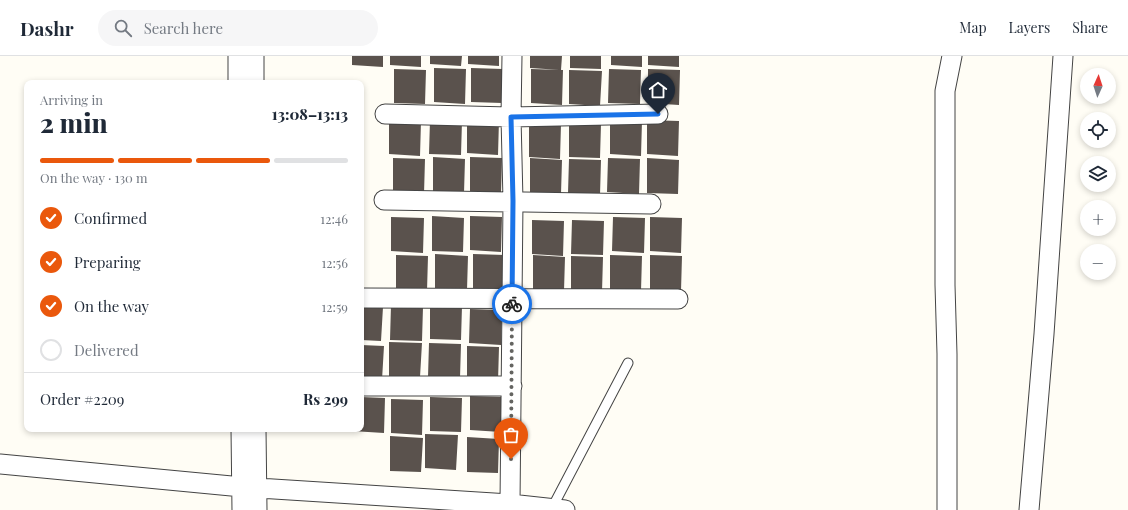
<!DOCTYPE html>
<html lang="en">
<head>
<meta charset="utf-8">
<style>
  body { margin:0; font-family:"Playfair Display",serif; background:#f6f6f7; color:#1f2937; height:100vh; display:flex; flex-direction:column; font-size:15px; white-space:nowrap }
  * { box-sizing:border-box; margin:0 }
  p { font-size:13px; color:#747a83 }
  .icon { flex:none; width:22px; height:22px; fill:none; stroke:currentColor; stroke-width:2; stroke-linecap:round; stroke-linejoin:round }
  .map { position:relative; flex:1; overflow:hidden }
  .details { position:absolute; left:24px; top:24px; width:340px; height:352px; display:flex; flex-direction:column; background:#fff; border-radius:8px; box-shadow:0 2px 6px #0003 }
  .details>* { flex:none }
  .needle { width:26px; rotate:3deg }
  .controls { position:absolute; left:1080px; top:12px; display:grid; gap:8px }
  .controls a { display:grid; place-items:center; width:36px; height:36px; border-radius:50%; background:#fff; box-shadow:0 2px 6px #0003; font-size:20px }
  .pin { position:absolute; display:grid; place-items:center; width:34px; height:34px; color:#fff; margin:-41px -17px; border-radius:50% 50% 50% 0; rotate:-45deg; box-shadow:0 0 4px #0007 }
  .pin .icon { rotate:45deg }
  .courier { position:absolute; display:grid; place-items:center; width:40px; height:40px; margin:-20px; border:3px solid #1a73e8; border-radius:50%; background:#fff; color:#222; box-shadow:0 1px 5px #0007 }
  .headline em { font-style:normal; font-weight:800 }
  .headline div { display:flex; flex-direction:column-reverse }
  .headline { display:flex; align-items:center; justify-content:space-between; height:68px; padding:0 16px }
  h1 { font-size:26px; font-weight:800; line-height:30px }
  .bar { display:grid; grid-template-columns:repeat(4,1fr); gap:6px 4px; align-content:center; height:48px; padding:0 16px }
  .bar i { height:5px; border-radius:3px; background:#e0e1e3 }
  .bar .selected { background:#ea580c }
  .bar p { grid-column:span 4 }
  .line { display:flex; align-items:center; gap:10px; padding:0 16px; border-top:1px solid #e0e1e3 }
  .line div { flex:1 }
  ol { padding:0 16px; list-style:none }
  li { display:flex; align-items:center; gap:12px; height:44px }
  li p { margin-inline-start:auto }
  li .icon { padding:4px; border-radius:50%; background:#ea580c; color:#fff; stroke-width:4 }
  li:last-child { color:#747a83 }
  li i { width:22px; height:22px; border:2px solid #e0e1e3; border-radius:50% }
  header { display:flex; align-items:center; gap:24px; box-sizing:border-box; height:56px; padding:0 20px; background:#fff; border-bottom:1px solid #e0e1e3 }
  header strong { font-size:19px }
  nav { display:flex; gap:22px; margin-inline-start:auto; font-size:14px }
  .search { width:280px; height:36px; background:#f6f6f7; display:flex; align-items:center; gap:10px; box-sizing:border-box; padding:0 14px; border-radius:22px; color:#747a83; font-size:15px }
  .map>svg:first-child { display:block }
  .building { fill:#5a524d }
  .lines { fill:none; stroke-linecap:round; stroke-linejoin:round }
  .lane-casing { stroke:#444; stroke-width:11 }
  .street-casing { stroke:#444; stroke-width:21 }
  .lane { stroke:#fff; stroke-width:9 }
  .street { stroke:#fff; stroke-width:19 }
  .done { stroke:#646461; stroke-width:4; stroke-dasharray:0 7.2 }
  .route { stroke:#1a73e8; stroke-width:5 }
</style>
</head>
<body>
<header>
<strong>Dashr</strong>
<div class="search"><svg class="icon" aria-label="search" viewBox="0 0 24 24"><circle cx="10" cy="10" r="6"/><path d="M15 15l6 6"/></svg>Search here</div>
<nav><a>Map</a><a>Layers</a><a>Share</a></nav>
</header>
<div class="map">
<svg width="1128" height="454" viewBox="0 0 1128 454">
  <rect width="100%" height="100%" fill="#fffdf5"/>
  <path class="building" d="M 352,0 L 383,0 L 383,11 L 352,9 Z
    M 390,0 L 421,0 L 421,11 L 390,9 Z
    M 430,0 L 462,0 L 461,10 L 430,8 Z
    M 468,0 L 499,0 L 499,10 L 468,8 Z
    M 530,0 L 562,0 L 561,14 L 530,12 Z
    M 570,0 L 601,0 L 601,13 L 570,12 Z
    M 611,0 L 642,0 L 642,11 L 611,9 Z
    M 648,0 L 679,0 L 679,11 L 648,9 Z
    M 434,12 L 466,13 L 465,48 L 434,46 Z
    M 471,12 L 503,13 L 502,47 L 471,46 Z
    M 394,13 L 426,14 L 425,48 L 394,47 Z
    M 531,13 L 563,14 L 562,49 L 531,47 Z
    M 609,13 L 641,14 L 640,48 L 608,47 Z
    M 648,13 L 680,14 L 679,49 L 648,47 Z
    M 569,14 L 602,15 L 600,50 L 569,48 Z
    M 467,63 L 499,64 L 498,99 L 467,97 Z
    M 389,64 L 421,65 L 420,100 L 389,98 Z
    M 430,64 L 462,65 L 461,99 L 429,98 Z
    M 610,64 L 642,65 L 641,100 L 610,98 Z
    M 647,64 L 679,65 L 678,100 L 647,98 Z
    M 529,67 L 561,68 L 560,103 L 529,101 Z
    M 569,67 L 601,68 L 600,102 L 569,101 Z
    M 433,101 L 465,103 L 464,137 L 433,136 Z
    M 470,101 L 502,102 L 501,137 L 470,135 Z
    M 393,102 L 425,103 L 424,138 L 393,136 Z
    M 530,102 L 562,104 L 561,138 L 530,137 Z
    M 608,102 L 640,103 L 639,138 L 607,136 Z
    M 647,102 L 679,104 L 678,138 L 647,137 Z
    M 569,103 L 601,104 L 600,139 L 568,137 Z
    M 432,160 L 464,162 L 463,196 L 432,195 Z
    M 470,160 L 502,161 L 501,196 L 470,194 Z
    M 391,161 L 424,162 L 423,197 L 391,195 Z
    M 613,161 L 645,162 L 644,197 L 612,195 Z
    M 650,161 L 682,162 L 681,197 L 650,195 Z
    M 532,164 L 564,165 L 563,200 L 532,198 Z
    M 572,164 L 604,165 L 603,199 L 571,198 Z
    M 435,198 L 468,200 L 467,234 L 435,233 Z
    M 473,198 L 505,199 L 504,233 L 473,232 Z
    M 396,199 L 428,200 L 427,235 L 396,233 Z
    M 533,199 L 565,201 L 564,235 L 533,234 Z
    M 610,199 L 642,200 L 641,235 L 610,233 Z
    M 650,199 L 682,200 L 681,235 L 650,233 Z
    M 571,200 L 603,201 L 602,236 L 571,234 Z
    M 391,249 L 423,251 L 422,285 L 390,284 Z
    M 430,249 L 462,250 L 461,284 L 430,283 Z
    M 361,250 L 383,251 L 381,285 L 361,284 Z
    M 470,253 L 502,254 L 501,289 L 469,287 Z
    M 389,286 L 422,287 L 420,321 L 389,320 Z
    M 429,287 L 461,288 L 460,322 L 428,321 Z
    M 361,289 L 384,290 L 382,324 L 361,323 Z
    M 467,290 L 499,291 L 498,326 L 467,324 Z
    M 470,340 L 502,341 L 501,376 L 470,374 Z
    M 361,341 L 385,342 L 384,377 L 352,375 L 352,373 L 361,373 Z
    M 430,341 L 462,342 L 461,376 L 430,375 Z
    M 391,343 L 423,344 L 422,379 L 391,377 Z
    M 425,378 L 458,379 L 456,414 L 425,412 Z
    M 390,380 L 423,382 L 421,416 L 390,415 Z
    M 467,381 L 499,383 L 498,417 L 467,416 Z"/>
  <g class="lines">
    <defs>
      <path id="lane" d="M 552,452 L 628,307"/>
      <path id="street" d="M 238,0 L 238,27
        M 254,0 L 254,27
        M 385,58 L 511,61 L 658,58
        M 384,144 L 651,148
        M 361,242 L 678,243
        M 361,330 L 512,330
        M 241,373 L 242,454
        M 256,373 L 257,454
        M 0,408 L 242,431 L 510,448 L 565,454
        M 510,448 L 513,145 L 511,61 L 512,0
        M 947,454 L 947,298 L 945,229 L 945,35 L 952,0
        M 1029,454 L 1044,278 L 1063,0"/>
    </defs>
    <use href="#lane" class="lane-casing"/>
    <use href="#street" class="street-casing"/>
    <use href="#lane" class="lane"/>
    <use href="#street" class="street"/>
  </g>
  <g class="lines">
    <path class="done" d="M 511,403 L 512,248"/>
    <path class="route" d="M 512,248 L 513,145 L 511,61 L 658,58"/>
  </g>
</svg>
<div class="controls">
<a><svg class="needle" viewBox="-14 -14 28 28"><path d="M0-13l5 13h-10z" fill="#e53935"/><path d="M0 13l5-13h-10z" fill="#747a83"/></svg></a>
<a><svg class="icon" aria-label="locate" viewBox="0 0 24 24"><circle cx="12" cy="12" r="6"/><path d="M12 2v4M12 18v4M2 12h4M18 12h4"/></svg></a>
<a><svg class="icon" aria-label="layers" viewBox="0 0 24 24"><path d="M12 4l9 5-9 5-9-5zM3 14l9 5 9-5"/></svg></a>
<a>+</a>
<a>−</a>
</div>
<div class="pin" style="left:511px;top:403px;background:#ea580c"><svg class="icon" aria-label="bag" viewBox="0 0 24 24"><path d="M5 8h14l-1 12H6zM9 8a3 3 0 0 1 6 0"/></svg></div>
<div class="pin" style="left:658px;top:58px;background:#1f2937"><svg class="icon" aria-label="home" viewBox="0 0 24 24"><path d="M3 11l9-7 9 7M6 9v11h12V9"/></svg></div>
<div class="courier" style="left:512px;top:248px"><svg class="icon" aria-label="bike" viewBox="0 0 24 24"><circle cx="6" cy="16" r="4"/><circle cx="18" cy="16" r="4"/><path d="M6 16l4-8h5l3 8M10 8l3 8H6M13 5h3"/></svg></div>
<section class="details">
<div class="headline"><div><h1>2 min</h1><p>Arriving in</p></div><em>13:08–13:13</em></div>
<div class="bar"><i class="selected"></i><i class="selected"></i><i class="selected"></i><i></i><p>On the way · 130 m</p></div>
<ol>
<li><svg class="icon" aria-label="check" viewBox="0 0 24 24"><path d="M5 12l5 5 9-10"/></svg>Confirmed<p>12:46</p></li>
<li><svg class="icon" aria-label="check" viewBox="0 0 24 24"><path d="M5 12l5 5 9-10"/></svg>Preparing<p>12:56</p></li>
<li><svg class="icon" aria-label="check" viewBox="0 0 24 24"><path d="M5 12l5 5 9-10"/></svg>On the way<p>12:59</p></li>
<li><i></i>Delivered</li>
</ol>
<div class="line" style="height:52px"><div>Order #2209</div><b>Rs 299</b></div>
</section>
</div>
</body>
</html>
